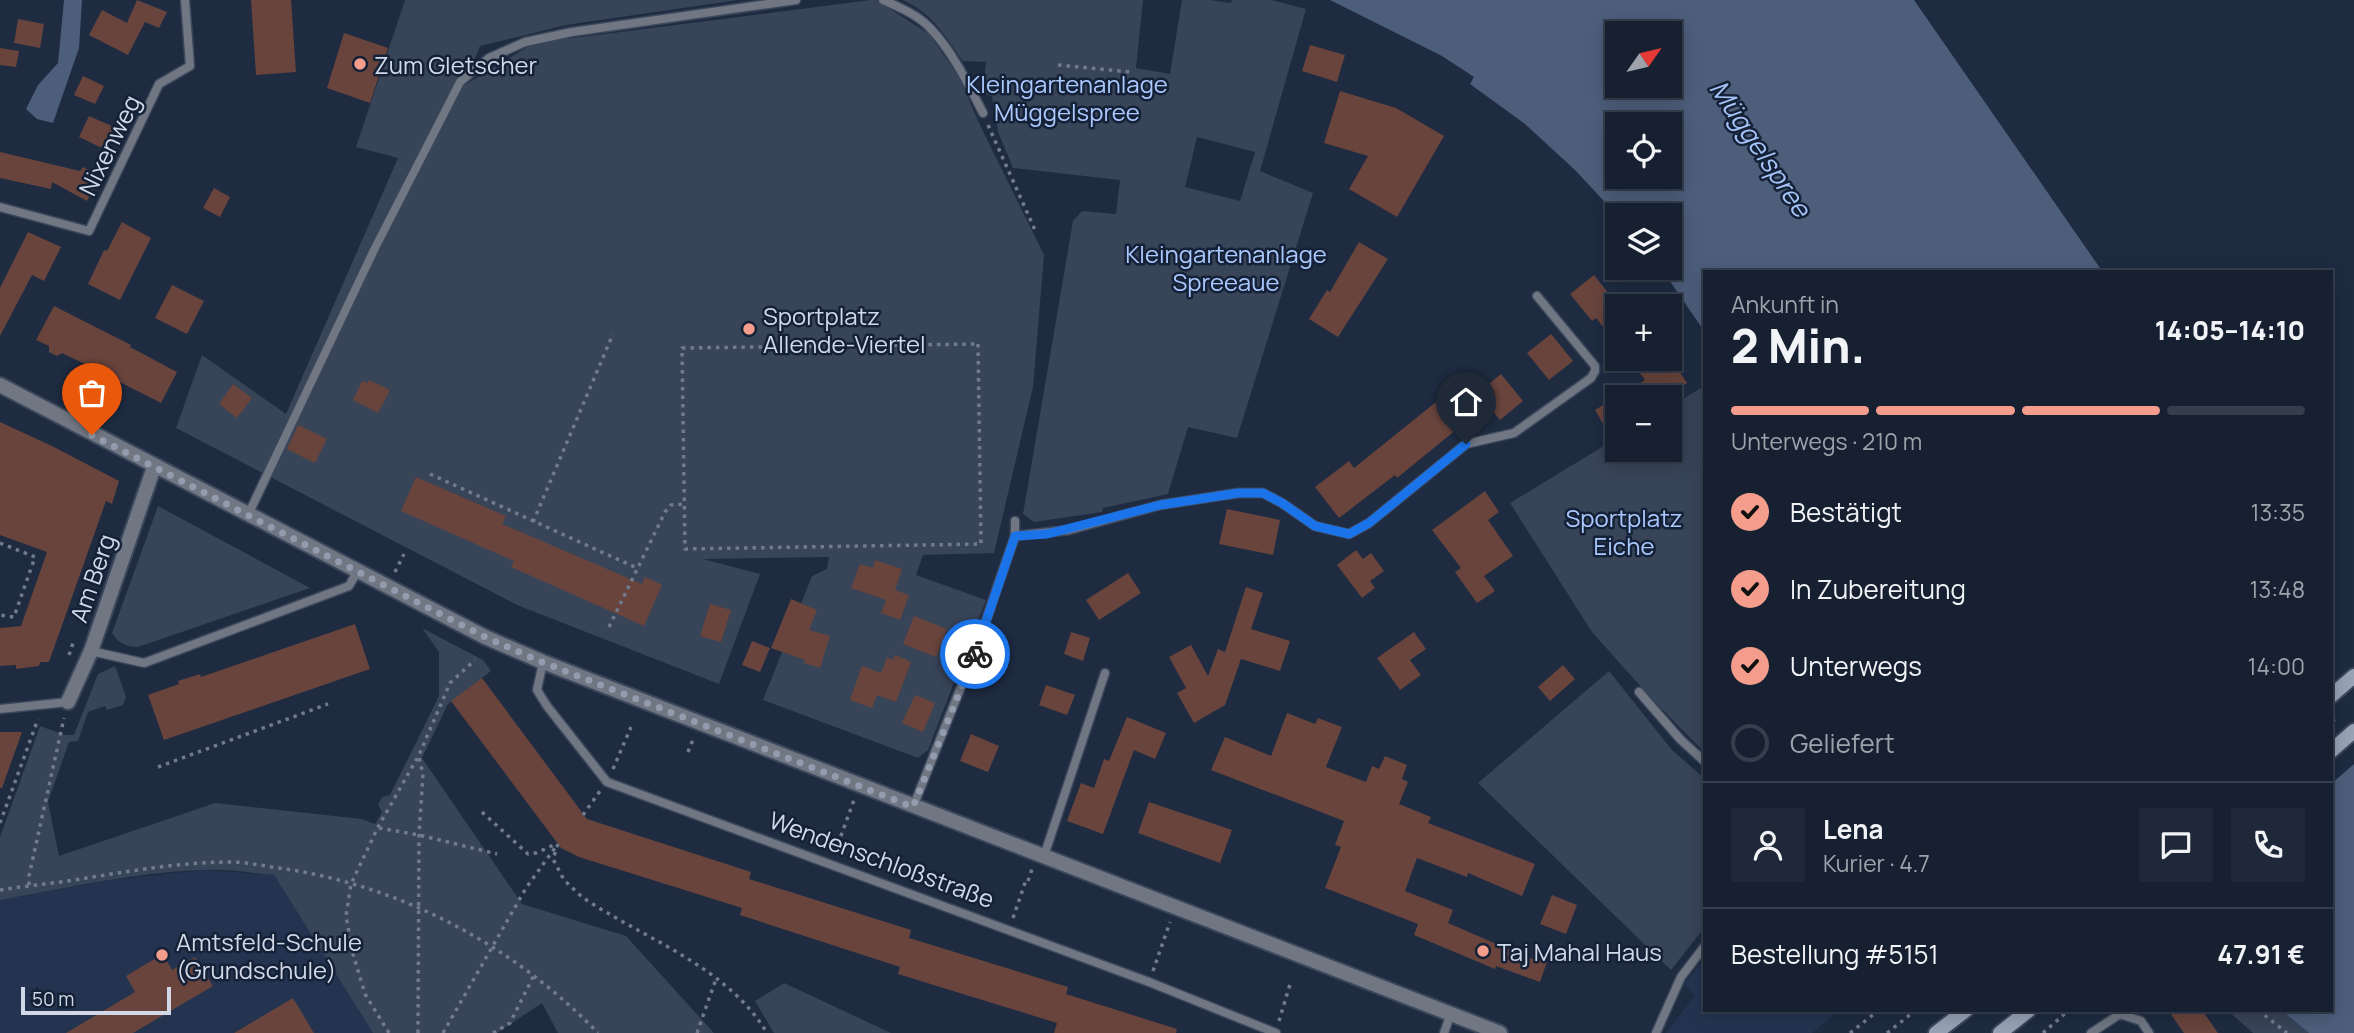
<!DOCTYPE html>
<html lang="de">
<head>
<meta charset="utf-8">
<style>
  body { margin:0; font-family:Manrope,sans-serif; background:#1f2839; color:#f1f3f6; height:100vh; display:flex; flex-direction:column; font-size:26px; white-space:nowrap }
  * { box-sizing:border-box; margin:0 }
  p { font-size:23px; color:#9ea3ab }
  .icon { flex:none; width:38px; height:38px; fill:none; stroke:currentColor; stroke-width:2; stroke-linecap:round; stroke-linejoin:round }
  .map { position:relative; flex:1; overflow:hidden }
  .side { position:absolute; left:1703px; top:270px; width:630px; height:742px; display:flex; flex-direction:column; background:#162031; border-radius:0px; box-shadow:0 4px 18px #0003,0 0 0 2px #353e4d }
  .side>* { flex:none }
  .needle { width:46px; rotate:56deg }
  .fabs { position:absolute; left:1605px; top:21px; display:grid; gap:14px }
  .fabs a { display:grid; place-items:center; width:77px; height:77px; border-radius:0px; background:#162031; box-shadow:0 4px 18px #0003,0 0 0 2px #353e4d; font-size:35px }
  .scale { position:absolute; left:21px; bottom:18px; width:150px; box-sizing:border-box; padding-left:7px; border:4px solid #d1d9e8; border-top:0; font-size:19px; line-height:24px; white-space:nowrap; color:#d1d9e8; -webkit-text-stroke:5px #152137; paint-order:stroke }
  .pin { position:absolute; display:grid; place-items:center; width:60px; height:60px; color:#fff; margin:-72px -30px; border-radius:50% 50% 50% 0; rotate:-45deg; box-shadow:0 0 7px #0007 }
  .pin .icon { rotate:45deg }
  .courier { position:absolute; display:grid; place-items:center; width:70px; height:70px; margin:-35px; border:5px solid #1a73e8; border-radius:50%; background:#fff; color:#222; box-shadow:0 2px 9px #0007 }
  .overview em { font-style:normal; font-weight:800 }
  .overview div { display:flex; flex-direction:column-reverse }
  .overview { display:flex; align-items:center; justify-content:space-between; height:119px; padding:0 28px }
  h1 { font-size:46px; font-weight:800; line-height:52px }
  .bar { display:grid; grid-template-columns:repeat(4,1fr); gap:10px 7px; align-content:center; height:84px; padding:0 28px }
  .bar i { height:9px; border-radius:5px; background:#353e4d }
  .bar .on { background:#f49d8c }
  .bar p { grid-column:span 4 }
  .line { display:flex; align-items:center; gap:18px; padding:0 28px; border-top:2px solid #353e4d }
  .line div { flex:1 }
  .round { display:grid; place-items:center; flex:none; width:74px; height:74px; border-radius:0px; background:#1f2839 }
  ol { padding:0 28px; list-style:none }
  li { display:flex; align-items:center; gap:21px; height:77px }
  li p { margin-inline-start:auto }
  li .icon { padding:7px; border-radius:50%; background:#f49d8c; color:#111; stroke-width:4 }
  li:last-child { color:#9ea3ab }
  li i { width:38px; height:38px; border:4px solid #353e4d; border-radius:50% }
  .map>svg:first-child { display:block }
  .built { fill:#243450 }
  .green { fill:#384458; fill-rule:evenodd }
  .water { fill:#4d5e7b; fill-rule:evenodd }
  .pier { fill:#1e2b41 }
  .building { fill:#68443d }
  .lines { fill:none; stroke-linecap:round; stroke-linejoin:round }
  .service-casing { stroke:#3b475c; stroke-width:11 }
  .minor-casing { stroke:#3b475c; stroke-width:18 }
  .tertiary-casing { stroke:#3b475c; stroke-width:18 }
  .secondary-casing { stroke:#3b475c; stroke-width:18 }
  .path { stroke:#717b8e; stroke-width:3.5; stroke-dasharray:3.5 5; stroke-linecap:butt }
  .service { stroke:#707783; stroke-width:8 }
  .minor { stroke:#707783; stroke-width:14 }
  .tertiary { stroke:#707783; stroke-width:14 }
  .secondary { stroke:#97a2b5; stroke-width:14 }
  .done { stroke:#929cae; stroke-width:7; stroke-dasharray:0 12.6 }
  .route { stroke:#1a73e8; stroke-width:9 }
  .poi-dot { fill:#f49d8c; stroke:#152137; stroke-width:2.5 }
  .labels { text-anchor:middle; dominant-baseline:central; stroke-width:5; stroke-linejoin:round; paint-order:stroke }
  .poi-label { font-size:24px; fill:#d1d9e8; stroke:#152137; text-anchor:start }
  .park-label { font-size:24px; fill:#abc9fe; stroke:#152137 }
  .street-label { font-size:24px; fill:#d1d9e8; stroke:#152137 }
  .water-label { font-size:26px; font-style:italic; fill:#a6c4f8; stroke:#152137 }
</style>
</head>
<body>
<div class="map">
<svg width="2354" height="1033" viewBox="0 0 2354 1033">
  <rect width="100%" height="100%" fill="#1e2b41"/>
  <path class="built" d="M 203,870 L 274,875 L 373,1033 L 0,1033 L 0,900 L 111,880 Z
    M 1704,959 L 1704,1010 L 1839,1010 L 1812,1033 L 1666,1033 L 1695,995 L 1684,984 Z"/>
  <path class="green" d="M 405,0 L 738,0 L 566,25 L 480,46 L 465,85 L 534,43 L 871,0 L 876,0 L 929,34 L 959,77 L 980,125 L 1044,255 L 1033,387 L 994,553 L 923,555 L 916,575 L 986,600 L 928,750 L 918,758 L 763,700 L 812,576 L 827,569 L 829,557 L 703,559 L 760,574 L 719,684 L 517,605 L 176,428 L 202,355 L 286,414 L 398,158 L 356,147 Z
    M 902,0 L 1143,0 L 1136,68 L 1170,74 L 1182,0 L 1210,0 L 1230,3 L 1233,0 L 1271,0 L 1306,9 L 1260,171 L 1313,193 L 1237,438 L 1188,427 L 1168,494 L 1103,508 L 1102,512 L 1034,522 L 1023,514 L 1073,221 L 1082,211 L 1116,214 L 1120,180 L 1013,168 L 998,132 L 992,96 L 983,94 L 986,62 L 963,61 C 944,35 933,13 902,0 ZM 1197,137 L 1255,152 L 1240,201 L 1185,187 Z
    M 1704,386 L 1704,752 L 1650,697 L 1592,632 L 1510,503 L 1617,438 L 1617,450 L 1670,450 L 1670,407 Z
    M 158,506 L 310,588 L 138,647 C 126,647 118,643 112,633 Z
    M 422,628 L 483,660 L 491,671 L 448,704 L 422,758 L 522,904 L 626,936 L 714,1033 L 558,1033 L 542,1003 L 497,1033 L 373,1033 L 274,875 C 251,873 228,869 204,870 C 136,872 67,888 0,900 L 0,837 L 40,726 L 65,735 L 74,735 L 98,674 L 115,666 L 126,697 L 123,705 L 107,710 L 105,706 L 88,712 L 78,741 L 69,742 L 48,802 L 59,856 L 215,803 L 362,819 L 375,824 L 382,812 L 378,805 L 382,797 L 390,795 L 439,696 L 439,652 Z
    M 1609,671 L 1672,750 L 1704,778 L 1704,928 L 1671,970 L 1478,783 Z
    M 784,983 L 891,1033 L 774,1033 L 755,1001 Z
    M 2227,1010 L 2281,1010 L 2309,1033 L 2253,1033 Z"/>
  <path class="water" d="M 64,0 L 82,0 L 79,48 L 53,123 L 37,119 L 26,109 L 38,85 L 58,63 Z
    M 1330,0 L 1914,0 L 2102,271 L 1704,271 L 1704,331 L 1661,268 L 1670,268 L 1670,215 L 1617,215 L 1575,170 L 1525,124 L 1470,84 L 1474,77 L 1442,56 ZM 1617,33 L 1670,33 L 1670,86 L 1617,86 ZM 1617,124 L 1670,124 L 1670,177 L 1617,177 Z
    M 2331,714 L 2354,742 L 2354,1033 L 2309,1033 L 2281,1010 L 2331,1010 Z"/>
  <path class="pier" d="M 2339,718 L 2354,736 L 2354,764 L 2331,784 L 2331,725 Z"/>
  <path class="building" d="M 137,0 L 167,12 L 159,28 L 145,22 L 128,55 L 89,35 L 102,10 L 127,23 Z
    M 251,0 L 291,0 L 296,72 L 256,75 Z
    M 18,19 L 44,24 L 40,48 L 14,43 Z
    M 344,33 L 388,48 L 370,103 L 327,88 Z
    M 1310,45 L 1345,55 L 1337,82 L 1302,71 Z
    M 0,48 L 19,51 L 16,67 L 0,65 Z
    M 83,76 L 104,86 L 95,104 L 74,95 Z
    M 1340,91 L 1396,108 L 1444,136 L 1397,217 L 1349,189 L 1368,156 L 1324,143 Z
    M 89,116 L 114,127 L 104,149 L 79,137 Z
    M 0,152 L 80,171 L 83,167 L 101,177 L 87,201 L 52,182 L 51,189 L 0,178 Z
    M 214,188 L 230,197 L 220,217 L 203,208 Z
    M 122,222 L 151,238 L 120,300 L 88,284 L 104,250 L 107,251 Z
    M 28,232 L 61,247 L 44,281 L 32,275 L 0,336 L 0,288 Z
    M 1359,242 L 1388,259 L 1338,337 L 1309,319 L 1327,290 L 1330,292 Z
    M 1594,275 L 1617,304 L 1617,344 L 1596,318 L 1592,321 L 1570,294 Z
    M 172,285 L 204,301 L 187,334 L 155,318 Z
    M 54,306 L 131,345 L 130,347 L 177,372 L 161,403 L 100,372 L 94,375 L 87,371 L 87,365 L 62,353 L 57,356 L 49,352 L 49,346 L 36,340 Z
    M 1551,334 L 1573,361 L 1549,380 L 1527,353 Z
    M 1629,359 L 1671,359 L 1687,383 L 1665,397 L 1617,397 L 1617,448 L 1595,410 L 1645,380 Z
    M 1501,374 L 1523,401 L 1500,420 L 1478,393 Z
    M 369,380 L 390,390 L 378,413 L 353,400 L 362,381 L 367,383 Z
    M 233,384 L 252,398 L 237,418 L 219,404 Z
    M 1441,398 L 1462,425 L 1397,478 L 1395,475 L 1339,518 L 1315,487 L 1349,461 L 1354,468 Z
    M 0,422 L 52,446 L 119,481 L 112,504 L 106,501 L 49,662 L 40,662 L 39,666 L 16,669 L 16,665 L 0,666 L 0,628 L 21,626 L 47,552 L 0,535 Z
    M 298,425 L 327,439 L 315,463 L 287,449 Z
    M 416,477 L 506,516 L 502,524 L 642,584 L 645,577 L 662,585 L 644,626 L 511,567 L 514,561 L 401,511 Z
    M 1485,491 L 1499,512 L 1488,520 L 1513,556 L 1484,576 L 1495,591 L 1477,603 L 1455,572 L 1461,568 L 1432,530 Z
    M 1227,509 L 1280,520 L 1273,555 L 1219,544 Z
    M 1356,550 L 1363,559 L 1371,553 L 1384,571 L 1370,581 L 1375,588 L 1362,598 L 1337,565 Z
    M 875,560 L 902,569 L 895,590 L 909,595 L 900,620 L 881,613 L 886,600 L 851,588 L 860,564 L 873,568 Z
    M 1128,573 L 1141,593 L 1099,620 L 1086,600 Z
    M 1246,587 L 1263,593 L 1251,629 L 1290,641 L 1280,671 L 1241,659 L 1225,705 L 1194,723 L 1177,693 L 1186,688 L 1169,657 L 1191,645 L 1208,676 L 1218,649 L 1225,652 Z
    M 791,599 L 817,610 L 809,630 L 830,636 L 820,668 L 804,663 L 805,660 L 771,648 Z
    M 710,604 L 731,610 L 721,642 L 700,636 Z
    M 914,616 L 947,629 L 936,657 L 903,644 Z
    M 355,624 L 370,669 L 164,740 L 148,695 L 179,684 L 178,681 L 200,674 L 201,677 Z
    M 1071,632 L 1090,638 L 1083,661 L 1064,654 Z
    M 1414,632 L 1426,649 L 1410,660 L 1421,675 L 1400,690 L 1377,658 Z
    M 752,641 L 770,648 L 760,672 L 742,665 Z
    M 895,655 L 911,662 L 896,702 L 877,695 L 872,708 L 850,700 L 862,666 L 881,673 L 887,657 L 893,660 Z
    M 1563,665 L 1575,679 L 1550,701 L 1538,687 Z
    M 482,678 L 587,819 L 751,872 L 749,879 L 911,930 L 909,938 L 1068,987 L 1066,994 L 1177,1029 L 1176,1033 L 1054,1033 L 1057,1023 L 898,974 L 900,967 L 740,915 L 742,908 L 579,857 L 561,848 L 451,701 Z
    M 1046,685 L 1075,695 L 1067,715 L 1039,705 Z
    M 915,695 L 935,703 L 923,732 L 902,723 Z
    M 1287,713 L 1315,724 L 1318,718 L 1342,727 L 1326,767 L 1366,782 L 1372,766 L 1379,769 L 1385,756 L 1407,765 L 1402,779 L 1408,782 L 1399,804 L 1431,817 L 1428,823 L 1535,864 L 1522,896 L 1468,873 L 1467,877 L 1417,858 L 1405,891 L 1453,910 L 1448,923 L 1529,958 L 1547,962 L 1540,982 L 1496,966 L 1495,969 L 1414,935 L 1418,924 L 1325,888 L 1341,847 L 1335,845 L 1344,821 L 1211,770 L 1225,737 L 1271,756 Z
    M 1127,717 L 1166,733 L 1155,759 L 1134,750 L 1103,834 L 1067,821 L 1081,783 L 1094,788 L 1104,759 L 1109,761 Z
    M 0,732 L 22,732 L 2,788 L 0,788 Z
    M 971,734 L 999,746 L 988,772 L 960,761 Z
    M 1149,802 L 1232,830 L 1220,863 L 1138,833 Z
    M 1552,895 L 1577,905 L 1566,934 L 1540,924 Z
    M 163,954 L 172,970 L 195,957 L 213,986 L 133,1033 L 66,1033 L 135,992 L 126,976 Z
    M 293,998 L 314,1033 L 234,1033 Z
    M 2168,1010 L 2202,1010 L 2218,1033 L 2184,1033 Z"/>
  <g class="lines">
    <defs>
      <path id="service" d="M 883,0 C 899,7 918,15 930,28 C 953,52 968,84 983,113
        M 0,207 L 89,231 L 159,84 L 190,66 L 185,0
        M 248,515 L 374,250 L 460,82 L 489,58 L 525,42 L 572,32 L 796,0
        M 1015,536 L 1069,530 L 1160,505 L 1238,493 L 1263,493 L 1282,503 L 1315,526 L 1349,534 L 1369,523 L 1466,444 L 1514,433 L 1591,378 L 1595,371 L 1595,366 L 1537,296
        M 91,651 L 144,663 L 349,586 L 357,572
        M 543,662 L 537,690 L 547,706 L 607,782 L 1149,982 L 1276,1033
        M 1639,692 L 1680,739 L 1704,761
        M 0,709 L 68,702
        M 913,807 L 975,652 L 1015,536 L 1015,521
        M 1044,856 L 1105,673
        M 1444,1033 L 1451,1013
        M 1656,1033 L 1681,977 L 1704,947
        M 2091,1033 L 2120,1014 L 2141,1021 L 2149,1033"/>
      <path id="minor" d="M 68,702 L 91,651 L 154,467"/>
      <path id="tertiary" d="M 0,385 L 485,637 L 543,662 L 1500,1033"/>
      <path id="secondary" d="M 2331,696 L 2354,676
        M 2331,751 L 2354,731
        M 1936,1033 L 1966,1010
        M 2000,1033 L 2029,1010"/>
    </defs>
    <use href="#service" class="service-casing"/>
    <use href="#minor" class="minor-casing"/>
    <use href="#tertiary" class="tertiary-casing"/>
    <use href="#secondary" class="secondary-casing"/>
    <path class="path" d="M 1058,65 L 1131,72
      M 988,125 L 1035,230
      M 978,344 L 981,544 L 685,549 L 682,348 Z
      M 430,474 L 639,569
      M 533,522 L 613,334
      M 0,543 L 35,557 L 14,617 L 0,615
      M 395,572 L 404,554
      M 609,627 L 665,512 L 671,505 L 685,504
      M 69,655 L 74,640
      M 688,752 L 694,737
      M 158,767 L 328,704
      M 613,769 L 631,727
      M 482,812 L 528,854 L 536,853 L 556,844
      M 583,815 L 600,791
      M 0,823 L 38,719
      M 379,828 L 419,835 L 497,854
      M 558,844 L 553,859 L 564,880 L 582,897 C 644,939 727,966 767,1033
      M 835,852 L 854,800
      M 1028,881 L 1032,869
      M 29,885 L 29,876 L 64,718
      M 0,890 C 24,886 49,884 74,880 C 125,872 179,862 231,862 C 247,862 263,866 279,868 C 400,885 513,945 598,1033
      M 1013,918 L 1026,880
      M 1153,971 L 1170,922
      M 2258,1010 L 2287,1033
      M 1279,1021 L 1291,981
      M 389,1033 L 365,994 L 353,954 L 346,916 L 351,884 L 378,827 L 419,755 L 450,683 L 475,660
      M 418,1033 L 419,835 L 423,774 L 419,757
      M 443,1033 L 526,888 L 557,845
      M 493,1033 L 510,1023 L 534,975
      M 697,1033 L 716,979
      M 1850,1033 L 1879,1010
      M 1887,1033 L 1916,1010
      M 2043,1033 L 2069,1010"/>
    <use href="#service" class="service"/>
    <use href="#minor" class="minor"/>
    <use href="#tertiary" class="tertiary"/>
    <use href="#secondary" class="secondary"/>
  </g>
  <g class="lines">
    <path class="done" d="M 92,435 L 485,637 L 542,662 L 913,807 L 975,654"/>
    <path class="route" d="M 975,654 L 1015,536 L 1047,534 L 1160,505 L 1238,493 L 1263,493 L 1282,503 L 1315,526 L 1349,534 L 1369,523 L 1466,444"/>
  </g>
  <g class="poi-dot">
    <circle cx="360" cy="64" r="7"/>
    <circle cx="749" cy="329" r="7"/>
    <circle cx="1483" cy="951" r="7"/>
    <circle cx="162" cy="955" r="7"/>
  </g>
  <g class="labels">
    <g class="poi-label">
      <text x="374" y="64">Zum Gletscher</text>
      <text x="763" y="315">Sportplatz<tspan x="763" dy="28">Allende-Viertel</tspan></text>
      <text x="176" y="941">Amtsfeld-Schule<tspan x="176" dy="28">(Grundschule)</tspan></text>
      <text x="1497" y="951">Taj Mahal Haus</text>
    </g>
    <g class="park-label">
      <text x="1067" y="83">Kleingartenanlage<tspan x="1067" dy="28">Müggelspree</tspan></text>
      <text x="1226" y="253">Kleingartenanlage<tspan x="1226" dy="28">Spreeaue</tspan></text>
      <text x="1624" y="517">Sportplatz<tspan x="1624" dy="28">Eiche</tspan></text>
    </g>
    <g class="street-label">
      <text transform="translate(109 145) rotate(-64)">Nixenweg</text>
      <text transform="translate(92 578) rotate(-71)">Am Berg</text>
      <text transform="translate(882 859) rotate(20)">Wendenschloßstraße</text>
    </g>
    <g class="water-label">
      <text transform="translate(1761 148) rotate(56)">Müggelspree</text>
    </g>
  </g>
</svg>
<div class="fabs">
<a><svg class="needle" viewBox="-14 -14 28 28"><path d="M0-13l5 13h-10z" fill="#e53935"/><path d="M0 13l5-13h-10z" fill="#9ea3ab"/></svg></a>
<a><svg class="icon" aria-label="locate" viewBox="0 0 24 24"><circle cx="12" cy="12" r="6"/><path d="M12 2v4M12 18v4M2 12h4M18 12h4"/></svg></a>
<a><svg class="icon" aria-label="layers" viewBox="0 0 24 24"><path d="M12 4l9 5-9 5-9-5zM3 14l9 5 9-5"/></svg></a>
<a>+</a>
<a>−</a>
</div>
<div class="scale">50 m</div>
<div class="pin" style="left:92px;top:435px;background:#ea580c"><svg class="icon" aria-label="bag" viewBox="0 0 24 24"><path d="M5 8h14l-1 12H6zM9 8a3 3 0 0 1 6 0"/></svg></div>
<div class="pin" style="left:1466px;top:444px;background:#1f2937"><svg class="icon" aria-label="home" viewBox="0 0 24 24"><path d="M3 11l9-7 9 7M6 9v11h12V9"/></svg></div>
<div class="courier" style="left:975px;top:654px"><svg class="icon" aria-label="bike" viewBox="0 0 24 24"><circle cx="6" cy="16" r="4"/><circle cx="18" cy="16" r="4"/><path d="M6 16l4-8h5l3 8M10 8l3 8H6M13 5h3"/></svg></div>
<section class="side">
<div class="overview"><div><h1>2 Min.</h1><p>Ankunft in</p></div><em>14:05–14:10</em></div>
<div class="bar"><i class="on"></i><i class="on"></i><i class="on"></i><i></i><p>Unterwegs · 210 m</p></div>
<ol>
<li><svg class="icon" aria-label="check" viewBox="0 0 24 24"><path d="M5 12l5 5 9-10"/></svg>Bestätigt<p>13:35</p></li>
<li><svg class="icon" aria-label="check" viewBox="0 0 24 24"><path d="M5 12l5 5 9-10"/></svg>In Zubereitung<p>13:48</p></li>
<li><svg class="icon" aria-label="check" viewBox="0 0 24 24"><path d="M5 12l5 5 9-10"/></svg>Unterwegs<p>14:00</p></li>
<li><i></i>Geliefert</li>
</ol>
<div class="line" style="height:126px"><a class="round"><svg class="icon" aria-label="person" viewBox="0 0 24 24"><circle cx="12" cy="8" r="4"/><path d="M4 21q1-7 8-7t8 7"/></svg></a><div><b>Lena</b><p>Kurier · 4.7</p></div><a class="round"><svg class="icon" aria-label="chat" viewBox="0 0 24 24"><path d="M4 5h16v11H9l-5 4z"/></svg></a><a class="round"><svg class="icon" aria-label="phone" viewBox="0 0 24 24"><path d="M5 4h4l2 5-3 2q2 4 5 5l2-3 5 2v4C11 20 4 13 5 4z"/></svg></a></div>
<div class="line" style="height:91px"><div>Bestellung #5151</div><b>47.91 €</b></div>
</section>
</div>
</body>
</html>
